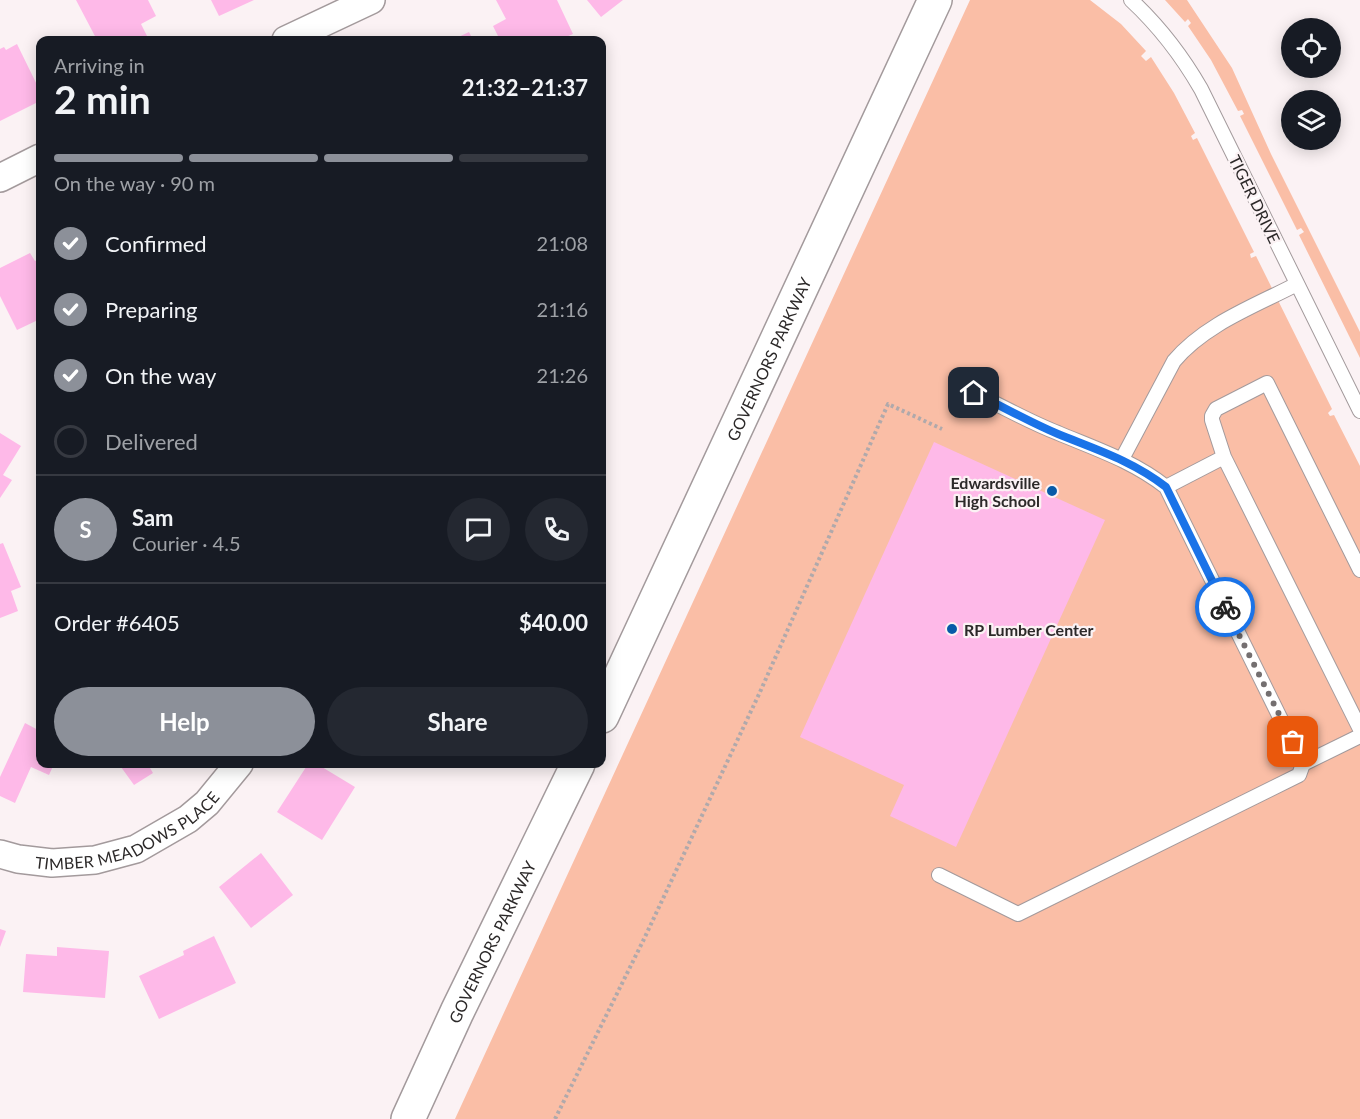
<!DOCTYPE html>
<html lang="en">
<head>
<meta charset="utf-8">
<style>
  body { margin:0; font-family:Lato,sans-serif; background:#242831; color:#f1f3f6; height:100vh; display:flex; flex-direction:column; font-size:22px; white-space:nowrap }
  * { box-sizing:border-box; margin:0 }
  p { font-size:20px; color:#9ea1a6 }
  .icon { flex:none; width:33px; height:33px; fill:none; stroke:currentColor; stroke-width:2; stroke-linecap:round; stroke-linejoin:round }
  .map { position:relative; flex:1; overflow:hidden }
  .drawer { position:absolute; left:36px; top:36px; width:570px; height:732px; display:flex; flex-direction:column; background:#171b24; border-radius:12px; box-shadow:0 3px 15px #0003 }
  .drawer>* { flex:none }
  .buttons { position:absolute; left:1281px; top:18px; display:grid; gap:12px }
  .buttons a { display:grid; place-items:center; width:60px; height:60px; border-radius:50%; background:#171b24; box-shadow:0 3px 15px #0003; font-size:30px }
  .pin { position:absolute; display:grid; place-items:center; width:51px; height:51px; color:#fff; margin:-26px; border-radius:12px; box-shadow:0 3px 9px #0006 }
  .courier { position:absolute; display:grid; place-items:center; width:60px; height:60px; margin:-30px; border:4px solid #1a73e8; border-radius:50%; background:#fff; color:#222; box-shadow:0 2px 8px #0007 }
  .overview em { font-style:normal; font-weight:700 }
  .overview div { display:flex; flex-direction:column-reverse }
  .overview { display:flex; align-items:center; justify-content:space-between; height:102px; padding:0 18px }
  h1 { font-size:39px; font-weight:700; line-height:45px }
  .bar { display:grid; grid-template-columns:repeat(4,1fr); gap:9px 6px; align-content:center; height:72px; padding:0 18px }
  .bar i { height:8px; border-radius:4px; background:#363941 }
  .bar .current { background:#8c9099 }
  .bar p { grid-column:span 4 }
  .line { display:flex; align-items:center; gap:15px; padding:0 18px; border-top:2px solid #363941 }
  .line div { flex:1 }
  .round { display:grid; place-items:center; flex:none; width:63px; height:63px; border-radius:32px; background:#242831 }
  ol { padding:0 18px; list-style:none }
  li { display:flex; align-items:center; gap:18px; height:66px }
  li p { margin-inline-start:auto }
  li .icon { padding:6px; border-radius:50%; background:#8c9099; color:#fff; stroke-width:4 }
  li:last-child { color:#9ea1a6 }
  li i { width:33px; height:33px; border:3px solid #363941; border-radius:50% }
  .action { display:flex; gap:12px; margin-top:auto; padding:12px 18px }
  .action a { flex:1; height:69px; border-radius:36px; background:#8c9099; color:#fff; font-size:24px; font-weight:700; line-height:69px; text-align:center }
  .action a+a { background:#242831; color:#f1f3f6 }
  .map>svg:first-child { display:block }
  .green { fill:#fabea6 }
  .building { fill:#feb9e8 }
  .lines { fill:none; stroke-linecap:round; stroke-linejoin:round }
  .service-casing { stroke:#a39a9c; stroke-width:16 }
  .minor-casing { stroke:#a39a9c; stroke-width:30 }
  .primary-casing { stroke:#a39a9c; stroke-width:36 }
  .path { stroke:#b0a9ab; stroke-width:4; stroke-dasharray:3 3; stroke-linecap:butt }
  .service { stroke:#fff; stroke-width:14 }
  .minor { stroke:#fff; stroke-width:27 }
  .primary { stroke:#fff; stroke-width:33 }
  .done { stroke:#746f70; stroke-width:6; stroke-dasharray:0 10.8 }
  .route { stroke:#1a73e8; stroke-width:8 }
  .poi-dot { fill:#075aa8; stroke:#fbf2f4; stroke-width:2 }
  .labels { text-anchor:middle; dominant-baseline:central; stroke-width:4.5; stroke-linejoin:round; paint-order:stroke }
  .street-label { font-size:16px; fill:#2c2929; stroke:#fbf2f4 }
  .poi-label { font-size:16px; font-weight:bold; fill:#2c2929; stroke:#fbf2f4; text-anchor:end }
</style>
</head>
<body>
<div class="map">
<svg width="1360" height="1119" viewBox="0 0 1360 1119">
  <rect width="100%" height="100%" fill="#fbf2f4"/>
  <path class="green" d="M 970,0 L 1090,0 L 1121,24 L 1146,51 L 1141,56 L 1146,61 L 1151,57 L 1174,93 L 1195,133 L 1191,136 L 1193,140 L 1197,138 L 1254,252 L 1250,254 L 1251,258 L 1256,256 L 1332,409 L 1328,413 L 1330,416 L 1334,415 L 1360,466 L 1360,1119 L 455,1119 Z
    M 1165,0 L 1187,0 L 1232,68 L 1271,154 L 1360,332 L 1360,358 L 1299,235 L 1304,232 L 1301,228 L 1297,230 L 1240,116 L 1244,114 L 1242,110 L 1238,111 L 1211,60 L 1188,26 L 1191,23 L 1188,19 L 1185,22 Z"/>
  <path class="building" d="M 76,0 L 148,0 L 156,16 L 141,24 L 149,40 L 117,40 L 115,37 L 109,40 L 97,40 Z
    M 211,0 L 254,0 L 219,16 Z
    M 496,0 L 557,0 L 573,34 L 559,40 L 500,40 L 493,26 L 506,19 Z
    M 587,0 L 623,0 L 601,17 Z
    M 469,32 L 473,40 L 452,40 Z
    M 17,44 L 40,91 L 40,101 L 0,121 L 0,49 L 4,47 L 6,50 Z
    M 30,253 L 35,261 L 40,258 L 40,319 L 17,330 L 0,296 L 0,268 Z
    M 0,433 L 21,446 L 3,475 L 12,480 L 0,498 Z
    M 934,442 L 1105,520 L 956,847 L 890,816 L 904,785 L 800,737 Z
    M 3,543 L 21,587 L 11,591 L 18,611 L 0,618 L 0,544 Z
    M 25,723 L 40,731 L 40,764 L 54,764 L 49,775 L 31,767 L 15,803 L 0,796 L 0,777 Z
    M 126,764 L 157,764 L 150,768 L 153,773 L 134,785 L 121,767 Z
    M 308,764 L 317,764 L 355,787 L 322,840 L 277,812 Z
    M 261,853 L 293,895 L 251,928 L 219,887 Z
    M 0,929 L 6,931 L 0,947 Z
    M 214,936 L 236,983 L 159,1019 L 139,976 L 184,955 L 183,951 Z
    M 57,947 L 109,951 L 105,998 L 23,992 L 26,954 L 57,956 Z"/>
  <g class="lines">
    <defs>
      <path id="service" d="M 1131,0 C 1159,26 1182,56 1201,89 L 1360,411
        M 974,393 C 1002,406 1029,422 1058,433 C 1096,449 1133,461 1166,487 L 1303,764 L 1360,736
        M 1122,459 L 1174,361 C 1205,324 1255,306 1297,284
        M 1166,487 L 1224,457
        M 1360,570 L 1267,383 L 1216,409 L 1212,416 L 1212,420 L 1224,457 L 1360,729
        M 939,875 L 1018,914 L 1299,775 L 1303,764"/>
      <g id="minor">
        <path d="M 286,40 L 371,0"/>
        <path d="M 0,178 L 40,158"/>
        <path id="s1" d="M 0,854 L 18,859 L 52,863 L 95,860 L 136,849 L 188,819 L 207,803 L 239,764"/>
      </g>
      <g id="primary">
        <path id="s2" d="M 602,716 L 935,0"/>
        <path id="s3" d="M 408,1119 L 457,1012 L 578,764"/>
      </g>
    </defs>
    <use href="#service" class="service-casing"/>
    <use href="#minor" class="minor-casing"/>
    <use href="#primary" class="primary-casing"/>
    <path class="path" d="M 555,1119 L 644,939 L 760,692 L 888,404 L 942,429"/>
    <use href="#service" class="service"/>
    <use href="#minor" class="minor"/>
    <use href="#primary" class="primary"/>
  </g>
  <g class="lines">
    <path class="done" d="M 1225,607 L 1293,742"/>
    <path class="route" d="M 974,393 C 1002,406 1029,422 1058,434 C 1095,449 1133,461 1166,487 L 1225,607"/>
  </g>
  <g class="poi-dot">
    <circle cx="1052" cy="491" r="6"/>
    <circle cx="952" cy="629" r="6"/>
  </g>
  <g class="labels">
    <g class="street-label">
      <text transform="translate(1255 199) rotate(64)">TIGER DRIVE</text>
      <text stroke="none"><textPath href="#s2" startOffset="394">GOVERNORS PARKWAY</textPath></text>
      <text stroke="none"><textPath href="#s1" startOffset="136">TIMBER MEADOWS PLACE</textPath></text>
      <text stroke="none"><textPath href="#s3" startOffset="196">GOVERNORS PARKWAY</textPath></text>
    </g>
    <g class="poi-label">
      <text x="1040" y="482">Edwardsville<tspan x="1040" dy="18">High School</tspan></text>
      <text x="964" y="629" text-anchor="start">RP Lumber Center</text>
    </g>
  </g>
</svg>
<div class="buttons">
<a><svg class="icon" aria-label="locate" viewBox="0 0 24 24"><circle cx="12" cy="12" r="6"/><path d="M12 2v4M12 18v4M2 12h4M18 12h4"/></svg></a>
<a><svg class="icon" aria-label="layers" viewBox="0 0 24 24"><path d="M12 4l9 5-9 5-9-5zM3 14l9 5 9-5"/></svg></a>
</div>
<div class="pin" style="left:1293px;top:742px;background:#ea580c"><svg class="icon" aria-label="bag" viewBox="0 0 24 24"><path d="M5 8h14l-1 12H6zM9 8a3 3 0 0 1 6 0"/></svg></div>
<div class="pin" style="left:974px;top:393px;background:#1f2937"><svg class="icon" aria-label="home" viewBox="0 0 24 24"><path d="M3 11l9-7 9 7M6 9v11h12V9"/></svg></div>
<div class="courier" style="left:1225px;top:607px"><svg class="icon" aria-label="bike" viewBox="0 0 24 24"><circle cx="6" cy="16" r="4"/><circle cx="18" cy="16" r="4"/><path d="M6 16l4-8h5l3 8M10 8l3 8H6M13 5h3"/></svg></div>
<section class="drawer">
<div class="overview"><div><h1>2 min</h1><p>Arriving in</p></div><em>21:32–21:37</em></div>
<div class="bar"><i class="current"></i><i class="current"></i><i class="current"></i><i></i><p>On the way · 90 m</p></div>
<ol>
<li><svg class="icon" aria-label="check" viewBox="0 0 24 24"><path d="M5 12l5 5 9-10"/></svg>Confirmed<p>21:08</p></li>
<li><svg class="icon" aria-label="check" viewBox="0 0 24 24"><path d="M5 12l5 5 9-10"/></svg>Preparing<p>21:16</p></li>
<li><svg class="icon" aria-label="check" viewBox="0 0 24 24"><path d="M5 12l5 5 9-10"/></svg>On the way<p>21:26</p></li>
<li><i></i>Delivered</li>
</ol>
<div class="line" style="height:108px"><b class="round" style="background:#8c9099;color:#fff">S</b><div><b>Sam</b><p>Courier · 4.5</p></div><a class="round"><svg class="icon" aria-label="chat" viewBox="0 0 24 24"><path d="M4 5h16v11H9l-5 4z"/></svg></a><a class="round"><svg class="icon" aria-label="phone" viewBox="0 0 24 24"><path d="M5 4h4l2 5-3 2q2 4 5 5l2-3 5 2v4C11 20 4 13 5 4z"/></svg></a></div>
<div class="line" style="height:78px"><div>Order #6405</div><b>$40.00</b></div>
<div class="action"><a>Help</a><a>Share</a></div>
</section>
</div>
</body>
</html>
